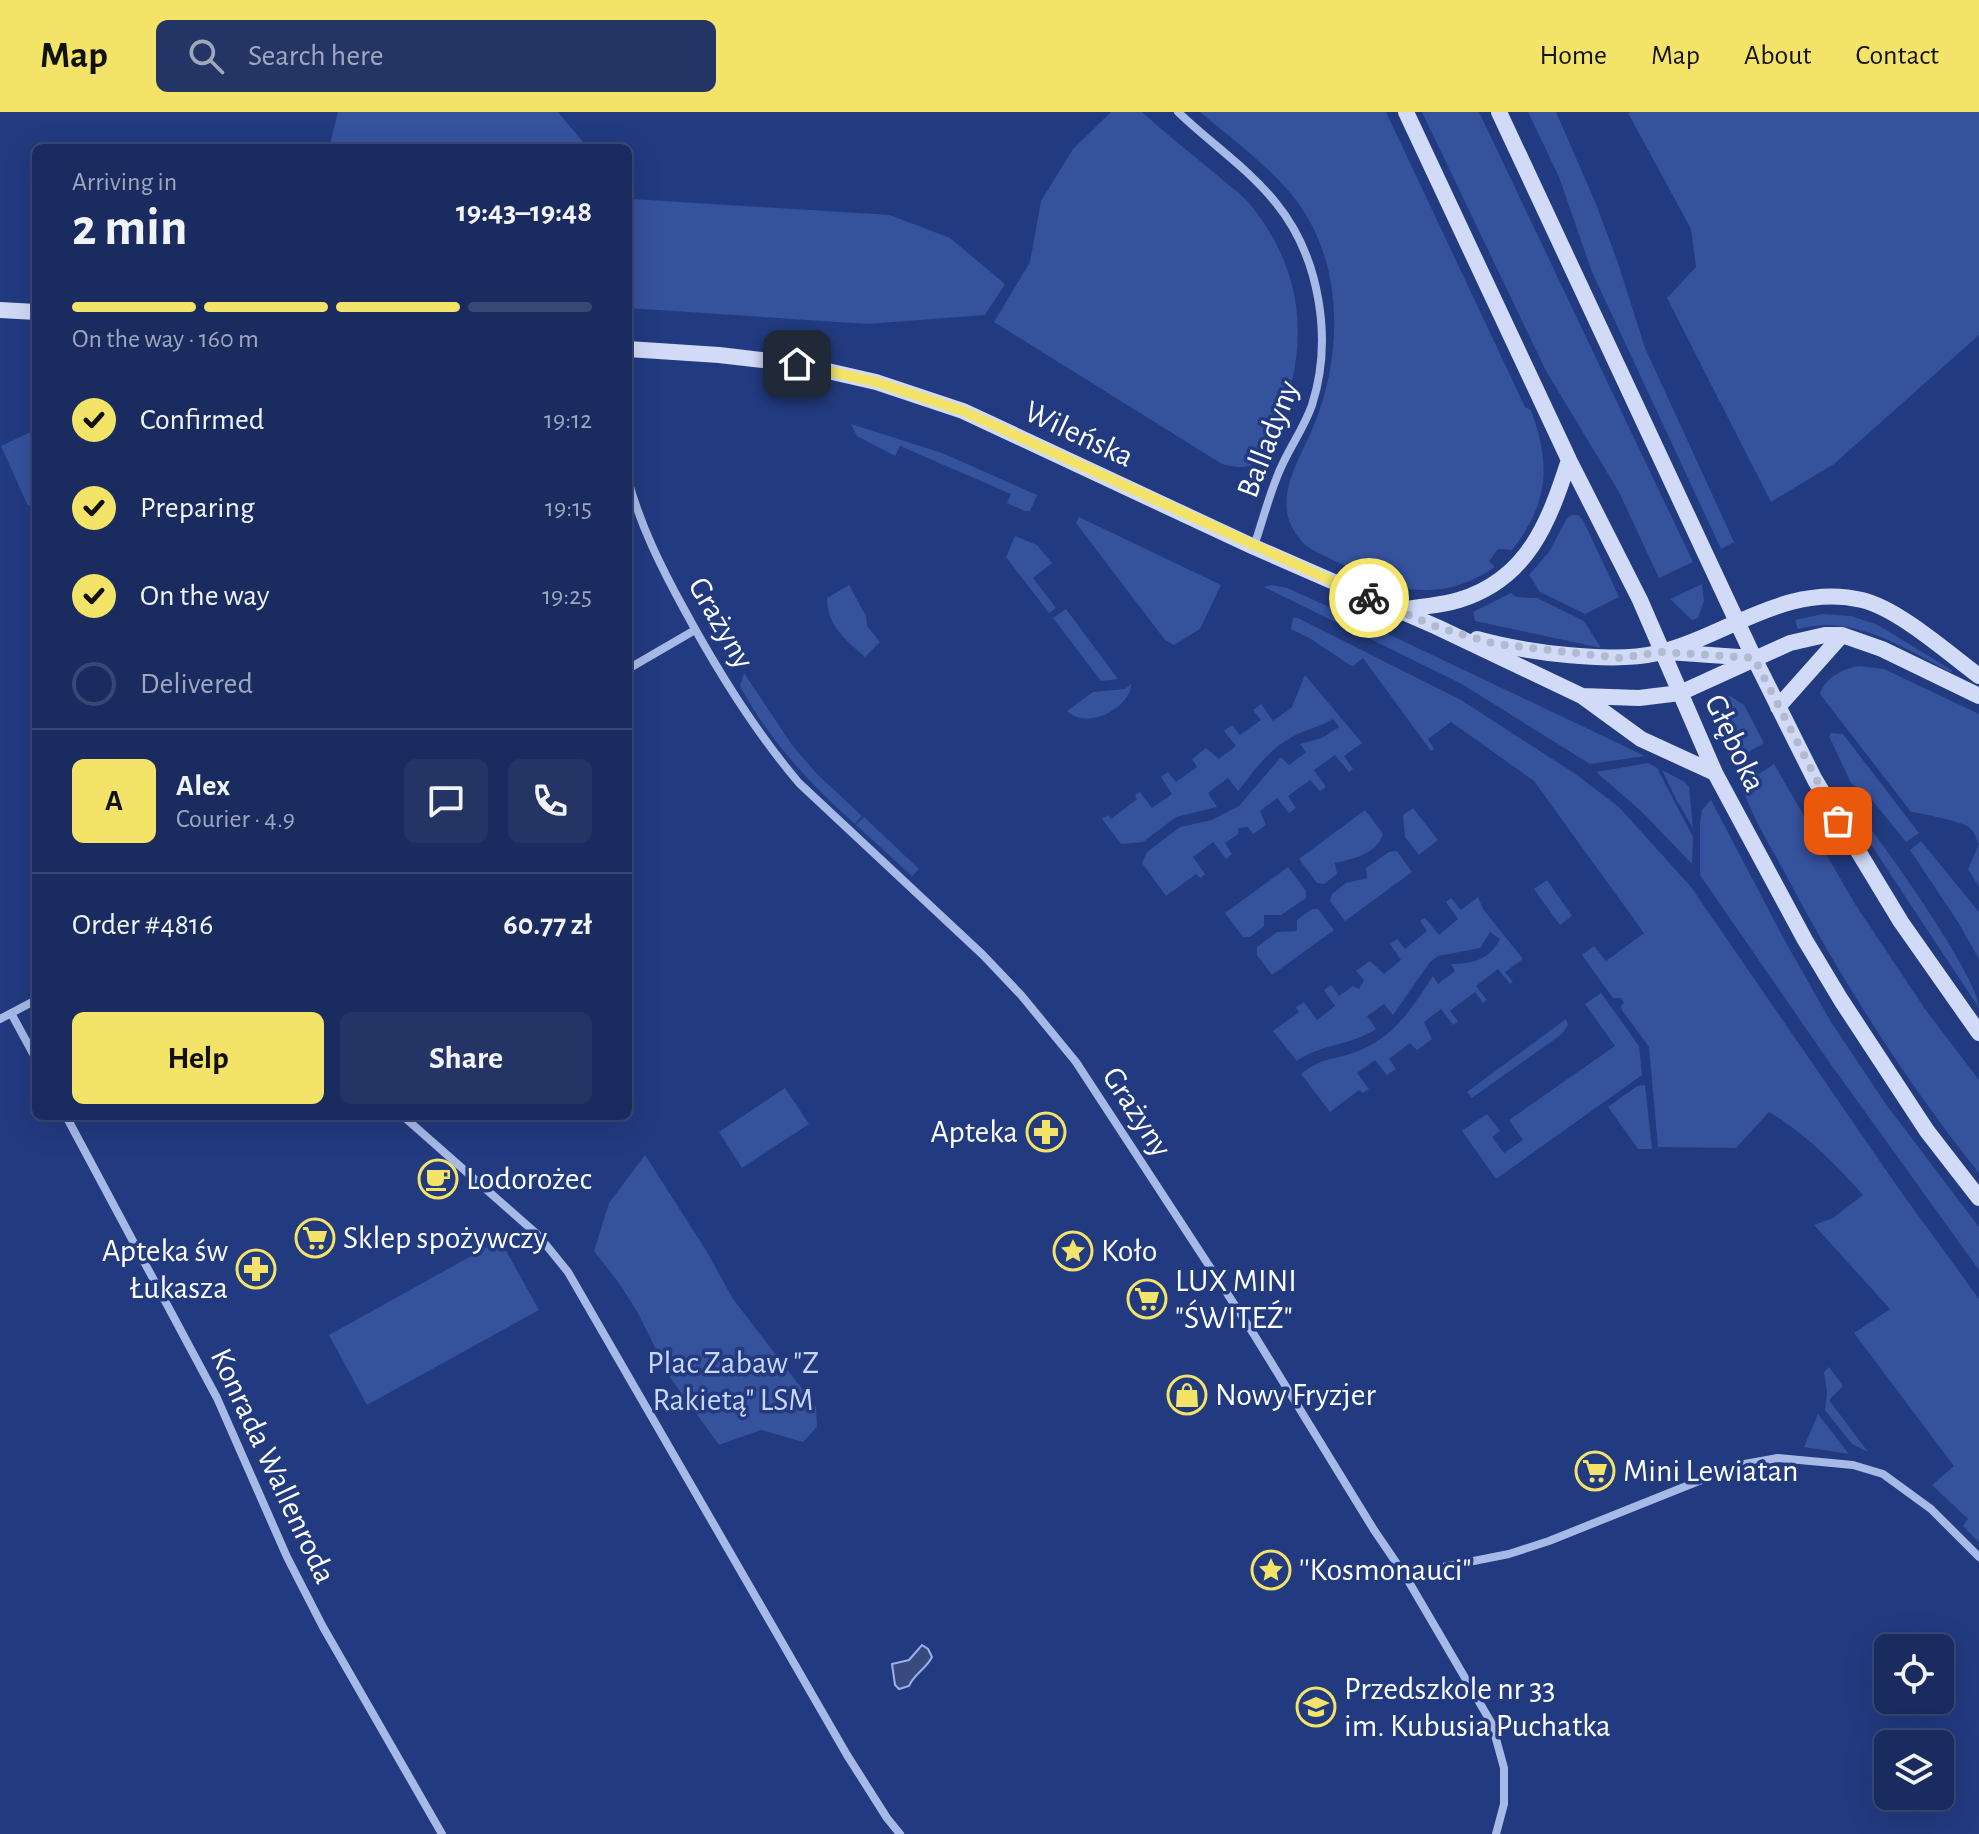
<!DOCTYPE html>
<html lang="en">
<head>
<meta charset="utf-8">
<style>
  body { margin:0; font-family:"Alegreya Sans",sans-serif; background:#233465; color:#f1f3f6; height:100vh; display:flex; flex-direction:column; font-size:30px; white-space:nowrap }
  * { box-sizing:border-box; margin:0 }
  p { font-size:26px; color:#9fa7bd }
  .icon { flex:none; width:44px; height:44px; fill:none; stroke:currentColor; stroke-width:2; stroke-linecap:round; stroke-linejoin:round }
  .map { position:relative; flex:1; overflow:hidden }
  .drawer { position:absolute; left:32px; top:32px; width:600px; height:976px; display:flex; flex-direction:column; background:#1a2c5f; border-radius:12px; box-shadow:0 8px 32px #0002,0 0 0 2px #384874 }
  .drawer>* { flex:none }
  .fabs { position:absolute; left:1874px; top:1522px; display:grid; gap:16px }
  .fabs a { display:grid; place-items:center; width:80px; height:80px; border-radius:12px; background:#1a2c5f; box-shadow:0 8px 32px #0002,0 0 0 2px #384874; font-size:40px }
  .pin { position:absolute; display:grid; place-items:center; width:68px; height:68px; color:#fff; margin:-34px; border-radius:16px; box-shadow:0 4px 12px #0006 }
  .courier { position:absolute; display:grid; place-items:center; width:80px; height:80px; margin:-40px; border:6px solid #f3e368; border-radius:50%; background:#fff; color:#222; box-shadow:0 2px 10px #0007 }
  .headline em { font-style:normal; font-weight:700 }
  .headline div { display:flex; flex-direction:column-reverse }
  .headline { display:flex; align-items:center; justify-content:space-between; height:136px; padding:0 40px }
  h1 { font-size:52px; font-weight:700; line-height:60px }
  .bar { display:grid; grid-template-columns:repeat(4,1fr); gap:12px 8px; align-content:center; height:96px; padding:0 40px }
  .bar i { height:10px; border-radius:6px; background:#384874 }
  .bar .selected { background:#f3e368 }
  .bar p { grid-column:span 4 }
  .line { display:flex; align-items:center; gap:20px; padding:0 40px; border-top:2px solid #384874 }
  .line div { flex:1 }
  .round { display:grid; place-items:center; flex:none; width:84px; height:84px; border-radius:12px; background:#233465 }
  ol { padding:0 40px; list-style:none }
  li { display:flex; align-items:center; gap:24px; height:88px }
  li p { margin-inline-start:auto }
  li .icon { padding:8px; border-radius:50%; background:#f3e368; color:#111; stroke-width:4 }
  li:last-child { color:#9fa7bd }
  li i { width:44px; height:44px; border:4px solid #384874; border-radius:50% }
  .action { display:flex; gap:16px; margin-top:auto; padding:16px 40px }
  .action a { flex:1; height:92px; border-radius:12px; background:#f3e368; color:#111; font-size:32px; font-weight:700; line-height:92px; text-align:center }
  .action a+a { background:#233465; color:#f1f3f6 }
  header { display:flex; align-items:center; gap:48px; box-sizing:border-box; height:112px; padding:0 40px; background:#f3e368; color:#111 }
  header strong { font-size:38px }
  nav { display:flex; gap:44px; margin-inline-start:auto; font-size:28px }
  .search { width:560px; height:72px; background:#233465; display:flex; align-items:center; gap:20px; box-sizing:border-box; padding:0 28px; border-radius:12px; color:#9fa7bd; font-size:30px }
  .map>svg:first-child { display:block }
  .green { fill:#35529d }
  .water { fill:#394b7e; stroke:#9ab1e8; stroke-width:2 }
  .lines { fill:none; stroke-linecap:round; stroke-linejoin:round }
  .street { stroke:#a6b9e7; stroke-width:8 }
  .secondary { stroke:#d1daf6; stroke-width:16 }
  .done { stroke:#b2bad2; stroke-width:8; stroke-dasharray:0 14.4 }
  .route { stroke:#f3e368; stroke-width:10 }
  .labels { text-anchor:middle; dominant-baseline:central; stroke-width:7; stroke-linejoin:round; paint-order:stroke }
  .street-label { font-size:32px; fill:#fff; stroke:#223a7f }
  .poi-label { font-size:32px; fill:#fff; stroke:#223a7f; text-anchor:start }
  .park-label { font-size:32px; fill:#cad6f5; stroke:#223a7f }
</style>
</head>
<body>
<header>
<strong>Map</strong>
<div class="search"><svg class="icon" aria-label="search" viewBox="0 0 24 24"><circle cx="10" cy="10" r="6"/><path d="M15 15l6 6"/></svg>Search here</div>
<nav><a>Home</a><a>Map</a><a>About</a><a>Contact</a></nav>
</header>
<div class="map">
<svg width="1979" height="1722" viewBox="0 0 1979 1722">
  <rect width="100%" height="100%" fill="#223a7f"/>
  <path class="green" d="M 338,0 L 558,0 L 588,36 L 329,36 Z
    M 1111,0 L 1142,0 C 1166,22 1192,42 1217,63 C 1227,72 1240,81 1249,91 C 1306,160 1311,239 1275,319 C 1263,347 1256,362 1222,352 L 994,210 L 1030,150 L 1041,89 L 1073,37 Z
    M 1200,0 L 1386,0 L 1525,295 L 1531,298 C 1551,354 1549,390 1512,438 L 1498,437 L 1489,449 L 1495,455 C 1474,469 1452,478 1427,478 C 1393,479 1365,462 1335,449 C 1326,444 1316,441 1308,435 C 1299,428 1291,416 1288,405 C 1280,374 1303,341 1314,313 C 1344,240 1344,145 1291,82 C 1265,51 1231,26 1200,0 Z
    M 1422,0 L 1479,0 L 1693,450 L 1659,466 L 1619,380 L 1546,259 Z
    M 1528,0 L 1556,0 L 1596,92 L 1618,151 L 1645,236 L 1734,430 L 1721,437 L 1592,160 L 1559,65 Z
    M 1630,0 L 1979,0 L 1979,223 L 1834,352 L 1771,390 L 1667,186 L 1696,155 L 1691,117 L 1628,1 Z
    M 628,83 L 632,87 L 890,103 L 950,126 L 1005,172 L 985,203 L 868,212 L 628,196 Z
    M 851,312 L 942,341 L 1037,383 L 1030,399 L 1025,399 L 1007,391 L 1011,382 L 900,334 L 895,344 L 857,324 Z
    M 35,318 L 36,390 L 28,394 L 1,334 Z
    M 1572,403 L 1578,403 L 1583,408 L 1619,485 L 1585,502 L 1540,480 L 1529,463 L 1549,440 L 1567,406 Z
    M 1079,405 L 1221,473 L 1200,517 L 1174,533 L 1165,528 L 1076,411 Z
    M 1015,424 L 1037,433 L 1052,451 L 1033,466 L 1056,496 L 1049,501 L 1006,445 Z
    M 1702,472 L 1704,489 L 1698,506 L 1692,508 L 1670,487 Z
    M 849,473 L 866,504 L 867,514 L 880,530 L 865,545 C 846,528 827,514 827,486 Z
    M 1272,473 L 1287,476 L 1365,511 L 1645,644 L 1590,652 L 1460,571 L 1264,475 Z
    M 1511,481 L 1516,485 L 1537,486 L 1584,509 L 1601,536 L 1475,509 L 1473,500 Z
    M 1066,497 L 1118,567 L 1101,569 L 1053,506 Z
    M 1823,502 L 1851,504 L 1878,513 L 1953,559 L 1950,560 C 1903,535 1853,502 1798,517 L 1795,508 Z
    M 1293,506 L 1298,506 L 1461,588 L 1574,661 L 1619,695 L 1691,775 L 1899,1077 L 1979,1187 L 1979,1430 L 1963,1414 L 1968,1407 L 1932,1373 L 1954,1354 L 1854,1221 L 1890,1197 L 1814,1113 L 1833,1106 L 1863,1083 C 1834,1051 1806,1022 1769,1000 L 1736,1036 L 1658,1035 L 1649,935 L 1622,898 L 1621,894 L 1624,890 L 1621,886 L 1613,886 L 1582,843 L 1594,834 L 1606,849 L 1644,821 L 1534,669 L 1451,610 L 1428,627 L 1434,637 L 1431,639 L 1363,546 L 1353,554 L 1350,553 L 1311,527 L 1291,517 Z
    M 1859,554 L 1884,557 L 1979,602 L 1979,775 L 1968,757 L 1979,732 C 1976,726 1974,719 1969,715 C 1962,710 1921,701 1911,700 L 1820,582 C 1826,565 1842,557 1859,554 Z
    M 744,561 L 792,633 L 816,661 L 862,704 L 855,712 C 809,671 769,628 740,574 Z
    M 1305,563 L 1362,631 L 1344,644 L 1353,657 L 1349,660 L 1335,643 L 1314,658 L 1326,675 L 1320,679 L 1310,668 L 1288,684 L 1296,696 L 1289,701 L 1277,686 L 1260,699 L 1266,713 L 1253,722 L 1248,715 L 1238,716 L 1238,722 L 1225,731 L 1232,742 L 1226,747 L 1213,730 L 1193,745 L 1205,762 L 1200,766 L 1196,762 L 1166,784 L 1142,751 L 1147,740 L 1180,715 L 1212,708 L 1239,694 L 1281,645 L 1289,653 L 1306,640 L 1300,632 L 1322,626 L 1339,615 L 1333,607 C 1321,615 1306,617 1292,625 C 1269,637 1254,659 1238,679 L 1228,666 L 1208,681 L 1217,695 L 1176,705 L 1143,730 L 1121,732 L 1102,707 L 1108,703 L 1111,707 L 1137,687 L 1135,683 L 1140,680 L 1152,696 L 1172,682 L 1161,665 L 1168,660 L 1176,670 L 1197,655 L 1192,647 L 1206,636 L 1219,647 L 1236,634 L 1224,619 L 1232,613 L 1240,623 L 1261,608 L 1253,598 L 1261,592 L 1273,609 L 1292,595 Z
    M 1131,572 C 1132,593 1089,620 1067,599 L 1093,580 L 1125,577 Z
    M 1730,584 L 1744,593 L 1764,631 L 1731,650 C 1724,629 1719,606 1726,585 Z
    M 1831,621 L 1843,622 L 1919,721 L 1906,730 L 1868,683 L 1851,671 L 1829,624 Z
    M 1648,651 L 1657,656 L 1693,725 L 1692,752 L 1641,699 L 1596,660 Z
    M 1774,652 L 1855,792 L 1925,897 L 1979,968 L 1979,1061 C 1906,970 1842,869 1787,765 C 1772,736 1751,705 1742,673 Z
    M 1662,658 L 1685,670 L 1689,675 L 1693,716 L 1677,689 Z
    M 1711,688 L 1785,829 L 1831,910 L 1885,991 L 1979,1115 L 1979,1158 L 1827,947 L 1700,763 L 1700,711 L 1702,698 Z
    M 1413,696 L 1438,728 L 1419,743 L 1405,725 L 1403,703 Z
    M 1365,698 L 1383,722 C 1377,742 1353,747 1335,751 L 1337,762 L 1324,772 L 1317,771 L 1299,747 Z
    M 1853,700 L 1858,701 C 1882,729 1979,866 1979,896 L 1852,704 Z
    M 864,705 L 919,757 L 912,764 L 856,713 Z
    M 1921,729 L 1979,800 L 1979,847 L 1958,810 L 1910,738 Z
    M 1397,739 L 1412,760 L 1345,809 L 1330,789 L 1332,782 L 1346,771 L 1367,766 L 1366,756 L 1389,740 Z
    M 1288,755 L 1306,779 L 1306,786 L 1281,803 L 1264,803 L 1264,814 L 1250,825 L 1243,825 L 1225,801 Z
    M 1547,768 L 1572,804 L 1560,813 L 1534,777 Z
    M 1478,785 L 1483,797 L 1523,847 L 1505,860 L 1513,870 L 1510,872 L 1498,857 L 1476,874 L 1487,888 L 1483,891 L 1475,880 L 1450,899 L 1458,909 L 1453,913 L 1441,897 L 1424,910 L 1432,927 L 1417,938 L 1410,931 L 1389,947 L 1396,957 L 1387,963 L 1375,948 L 1357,961 L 1369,977 L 1363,981 L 1359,978 L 1330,1000 L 1301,962 C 1323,945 1330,949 1353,941 C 1393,927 1411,898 1433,864 L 1438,872 L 1455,859 L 1451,852 C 1474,852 1490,847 1500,827 L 1490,820 L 1480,836 L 1438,844 L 1430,850 L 1393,903 L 1384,892 L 1367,904 L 1376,917 C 1348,935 1322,931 1297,949 L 1273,919 L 1299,900 L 1296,895 L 1304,890 L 1317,908 L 1335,894 L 1324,878 L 1331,873 L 1339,884 L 1353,874 L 1359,877 L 1364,868 L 1356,859 L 1370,849 L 1384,862 L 1401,848 L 1390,832 L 1397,827 L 1405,837 L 1427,819 L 1420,809 L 1425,806 L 1439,823 L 1458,807 L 1446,790 L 1451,786 L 1461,798 Z
    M 1312,797 L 1318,797 L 1334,818 L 1272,863 L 1257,843 L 1257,835 L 1277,820 L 1297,819 L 1297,808 Z
    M 1601,881 L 1639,934 L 1642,963 L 1496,1067 L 1462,1019 L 1487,1002 L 1500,1019 L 1492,1025 L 1504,1041 L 1523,1028 L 1509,1008 L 1615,934 L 1585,892 Z
    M 1566,907 L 1568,913 L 1562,922 L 1472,986 L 1467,980 Z
    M 1645,973 L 1652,1037 L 1638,1037 L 1608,995 L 1637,974 Z
    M 785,976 L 809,1012 L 742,1056 L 719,1020 Z
    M 645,1043 L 707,1140 L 733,1187 L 816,1295 L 817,1315 L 803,1330 L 761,1318 L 719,1333 L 669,1264 L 638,1201 L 619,1171 L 594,1139 L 609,1091 Z
    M 500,1128 L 539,1198 L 367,1293 L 329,1223 Z
    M 1829,1255 L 1843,1274 L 1829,1288 L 1868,1340 L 1852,1332 L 1825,1298 L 1827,1280 L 1824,1260 Z
    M 1818,1302 L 1849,1342 L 1804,1335 Z"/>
  <path class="water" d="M 922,1533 L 928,1537 L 932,1545 C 926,1557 914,1562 909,1574 L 899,1577 L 895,1573 L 892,1552 L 909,1548 Z"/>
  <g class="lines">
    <path class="street" d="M 1178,0 C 1210,31 1248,56 1276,91 C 1320,145 1333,228 1312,293 C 1303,319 1286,340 1277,365 C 1268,387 1262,411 1254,434
      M 628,368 C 641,415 661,455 684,497 C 717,558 754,618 799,671 L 983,843 L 1021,883 L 1076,950 L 1253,1221 L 1374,1418 L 1406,1465 L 1492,1612 L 1504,1656 L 1504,1692 L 1496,1722
      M 628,557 L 695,518
      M 11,901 L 36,947
      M 0,907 L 36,888
      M 66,1004 L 217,1286 L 287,1445 L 323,1515 L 442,1722
      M 403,1004 L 538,1123 L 568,1160 L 847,1643 L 887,1706 L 900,1722
      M 1406,1465 L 1433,1457 L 1509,1442 L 1549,1429 L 1739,1353 L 1778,1346 L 1853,1353 L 1883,1362 L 1931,1397 L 1979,1445"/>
    <path class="secondary" d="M 1406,0 L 1569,348 L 1640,488 L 1715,661 L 1805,828 L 1841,888 L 1927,1019 L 1979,1086
      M 1499,0 L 1754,546 L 1815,668 L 1901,810 L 1979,921
      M 0,198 L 36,200
      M 628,237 L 719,243 L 797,252 L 876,270 L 963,299 L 1254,435 L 1437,515 L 1582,584 L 1641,627 L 1715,661
      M 1397,498 C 1417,495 1439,494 1459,488 C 1528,467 1549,410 1569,348
      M 1477,527 C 1524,540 1611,552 1658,541 C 1727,524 1787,470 1862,488 C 1899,497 1948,541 1979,564
      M 1668,540 L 1753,546
      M 1582,584 L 1639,586 L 1680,581 L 1790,531 L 1825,523 L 1842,523 L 1882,537 L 1979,584
      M 1778,595 L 1842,523"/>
  </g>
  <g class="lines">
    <path class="done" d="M 1369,486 L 1437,515 L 1496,532 L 1620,546 L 1662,540 L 1754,546 L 1838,709"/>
    <path class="route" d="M 797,252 L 876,270 L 963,299 L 1369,486"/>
  </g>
  <defs>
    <symbol id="pharmacy-ring" viewBox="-11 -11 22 22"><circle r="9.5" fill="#223a7f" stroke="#f3e368" stroke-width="1.5"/><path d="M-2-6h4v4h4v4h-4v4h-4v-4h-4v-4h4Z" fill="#f3e368"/></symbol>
    <symbol id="cafe-ring" viewBox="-11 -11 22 22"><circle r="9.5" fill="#223a7f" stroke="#f3e368" stroke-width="1.5"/><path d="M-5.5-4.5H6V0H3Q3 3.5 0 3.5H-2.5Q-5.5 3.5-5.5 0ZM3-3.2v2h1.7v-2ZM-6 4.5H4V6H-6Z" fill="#f3e368"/></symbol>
    <symbol id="supermarket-ring" viewBox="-11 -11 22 22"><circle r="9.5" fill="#223a7f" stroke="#f3e368" stroke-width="1.5"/><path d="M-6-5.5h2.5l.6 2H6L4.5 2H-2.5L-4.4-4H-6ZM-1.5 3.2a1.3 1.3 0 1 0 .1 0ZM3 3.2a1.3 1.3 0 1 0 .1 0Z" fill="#f3e368"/></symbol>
    <symbol id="sight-ring" viewBox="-11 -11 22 22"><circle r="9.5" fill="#223a7f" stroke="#f3e368" stroke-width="1.5"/><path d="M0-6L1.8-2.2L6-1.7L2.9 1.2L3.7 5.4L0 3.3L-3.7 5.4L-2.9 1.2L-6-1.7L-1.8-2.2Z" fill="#f3e368"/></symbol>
    <symbol id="shop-ring" viewBox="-11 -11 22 22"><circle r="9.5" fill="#223a7f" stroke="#f3e368" stroke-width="1.5"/><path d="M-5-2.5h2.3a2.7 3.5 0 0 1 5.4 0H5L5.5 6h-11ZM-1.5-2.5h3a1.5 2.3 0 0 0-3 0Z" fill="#f3e368"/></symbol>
    <symbol id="school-ring" viewBox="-11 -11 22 22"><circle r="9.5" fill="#223a7f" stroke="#f3e368" stroke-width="1.5"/><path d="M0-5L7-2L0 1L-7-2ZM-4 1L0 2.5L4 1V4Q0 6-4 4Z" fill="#f3e368"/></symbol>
  </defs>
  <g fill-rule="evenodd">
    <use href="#pharmacy-ring" x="1024" y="998" width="44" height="44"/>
    <use href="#cafe-ring" x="416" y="1045" width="44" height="44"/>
    <use href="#supermarket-ring" x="293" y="1104" width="44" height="44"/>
    <use href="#sight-ring" x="1051" y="1117" width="44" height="44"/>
    <use href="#pharmacy-ring" x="234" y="1135" width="44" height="44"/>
    <use href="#supermarket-ring" x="1125" y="1165" width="44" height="44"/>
    <use href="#shop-ring" x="1165" y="1261" width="44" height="44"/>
    <use href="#supermarket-ring" x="1573" y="1337" width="44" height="44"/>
    <use href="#sight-ring" x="1249" y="1436" width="44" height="44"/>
    <use href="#school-ring" x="1294" y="1573" width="44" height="44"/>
  </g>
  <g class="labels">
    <g class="street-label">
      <text transform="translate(1079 322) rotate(25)">Wileńska</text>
      <text transform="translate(1268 327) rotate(-69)">Balladyny</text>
      <text transform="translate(721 511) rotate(60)">Grażyny</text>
      <text transform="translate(1735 631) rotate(65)">Głęboka</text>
      <text transform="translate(1137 1000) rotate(57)">Grażyny</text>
      <text transform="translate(273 1354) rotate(65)">Konrada Wallenroda</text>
    </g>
    <g class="poi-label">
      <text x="1018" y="1020" text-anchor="end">Apteka</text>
      <text x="466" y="1067">Lodorożec</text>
      <text x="343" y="1126">Sklep spożywczy</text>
      <text x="228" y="1139" text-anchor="end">Apteka św<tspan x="228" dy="37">Łukasza</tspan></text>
      <text x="1101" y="1139">Koło</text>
      <text x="1175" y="1169">LUX MINI<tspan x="1175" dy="37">"ŚWITEŹ"</tspan></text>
      <text x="1215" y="1283">Nowy Fryzjer</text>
      <text x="1623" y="1359">Mini Lewiatan</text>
      <text x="1299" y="1458">''Kosmonauci"</text>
      <text x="1344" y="1577">Przedszkole nr 33<tspan x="1344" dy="37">im. Kubusia Puchatka</tspan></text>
    </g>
    <g class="park-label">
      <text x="733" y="1251">Plac Zabaw "Z<tspan x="733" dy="37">Rakietą" LSM</tspan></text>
    </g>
  </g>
</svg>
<div class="fabs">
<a><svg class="icon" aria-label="locate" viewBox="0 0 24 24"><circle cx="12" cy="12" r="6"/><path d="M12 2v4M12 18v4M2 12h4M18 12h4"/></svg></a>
<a><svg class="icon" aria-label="layers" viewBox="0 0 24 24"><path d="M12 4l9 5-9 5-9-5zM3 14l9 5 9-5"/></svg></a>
</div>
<div class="pin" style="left:1838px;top:709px;background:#ea580c"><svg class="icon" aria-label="bag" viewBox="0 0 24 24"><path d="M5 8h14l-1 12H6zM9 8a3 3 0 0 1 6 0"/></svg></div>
<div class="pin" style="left:797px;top:252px;background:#1f2937"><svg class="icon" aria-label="home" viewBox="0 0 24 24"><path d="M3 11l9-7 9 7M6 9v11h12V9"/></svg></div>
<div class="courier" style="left:1369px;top:486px"><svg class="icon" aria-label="bike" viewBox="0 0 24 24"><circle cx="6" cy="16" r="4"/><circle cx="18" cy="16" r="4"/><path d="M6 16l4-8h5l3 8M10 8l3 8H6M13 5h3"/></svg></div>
<section class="drawer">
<div class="headline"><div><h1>2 min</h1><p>Arriving in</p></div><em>19:43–19:48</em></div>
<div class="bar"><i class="selected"></i><i class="selected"></i><i class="selected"></i><i></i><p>On the way · 160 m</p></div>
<ol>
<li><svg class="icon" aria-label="check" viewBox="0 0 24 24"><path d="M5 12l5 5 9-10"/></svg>Confirmed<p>19:12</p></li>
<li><svg class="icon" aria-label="check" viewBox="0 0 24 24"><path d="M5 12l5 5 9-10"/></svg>Preparing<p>19:15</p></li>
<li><svg class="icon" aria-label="check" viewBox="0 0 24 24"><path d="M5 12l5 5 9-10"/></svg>On the way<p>19:25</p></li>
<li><i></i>Delivered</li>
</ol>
<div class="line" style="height:144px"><b class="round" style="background:#f3e368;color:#111">A</b><div><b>Alex</b><p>Courier · 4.9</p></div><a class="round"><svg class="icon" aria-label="chat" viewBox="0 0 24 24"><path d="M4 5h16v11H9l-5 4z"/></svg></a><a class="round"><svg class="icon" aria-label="phone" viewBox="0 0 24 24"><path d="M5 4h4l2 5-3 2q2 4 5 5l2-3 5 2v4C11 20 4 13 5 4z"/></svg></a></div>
<div class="line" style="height:104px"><div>Order #4816</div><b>60.77 zł</b></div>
<div class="action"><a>Help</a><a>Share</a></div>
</section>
</div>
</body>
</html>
